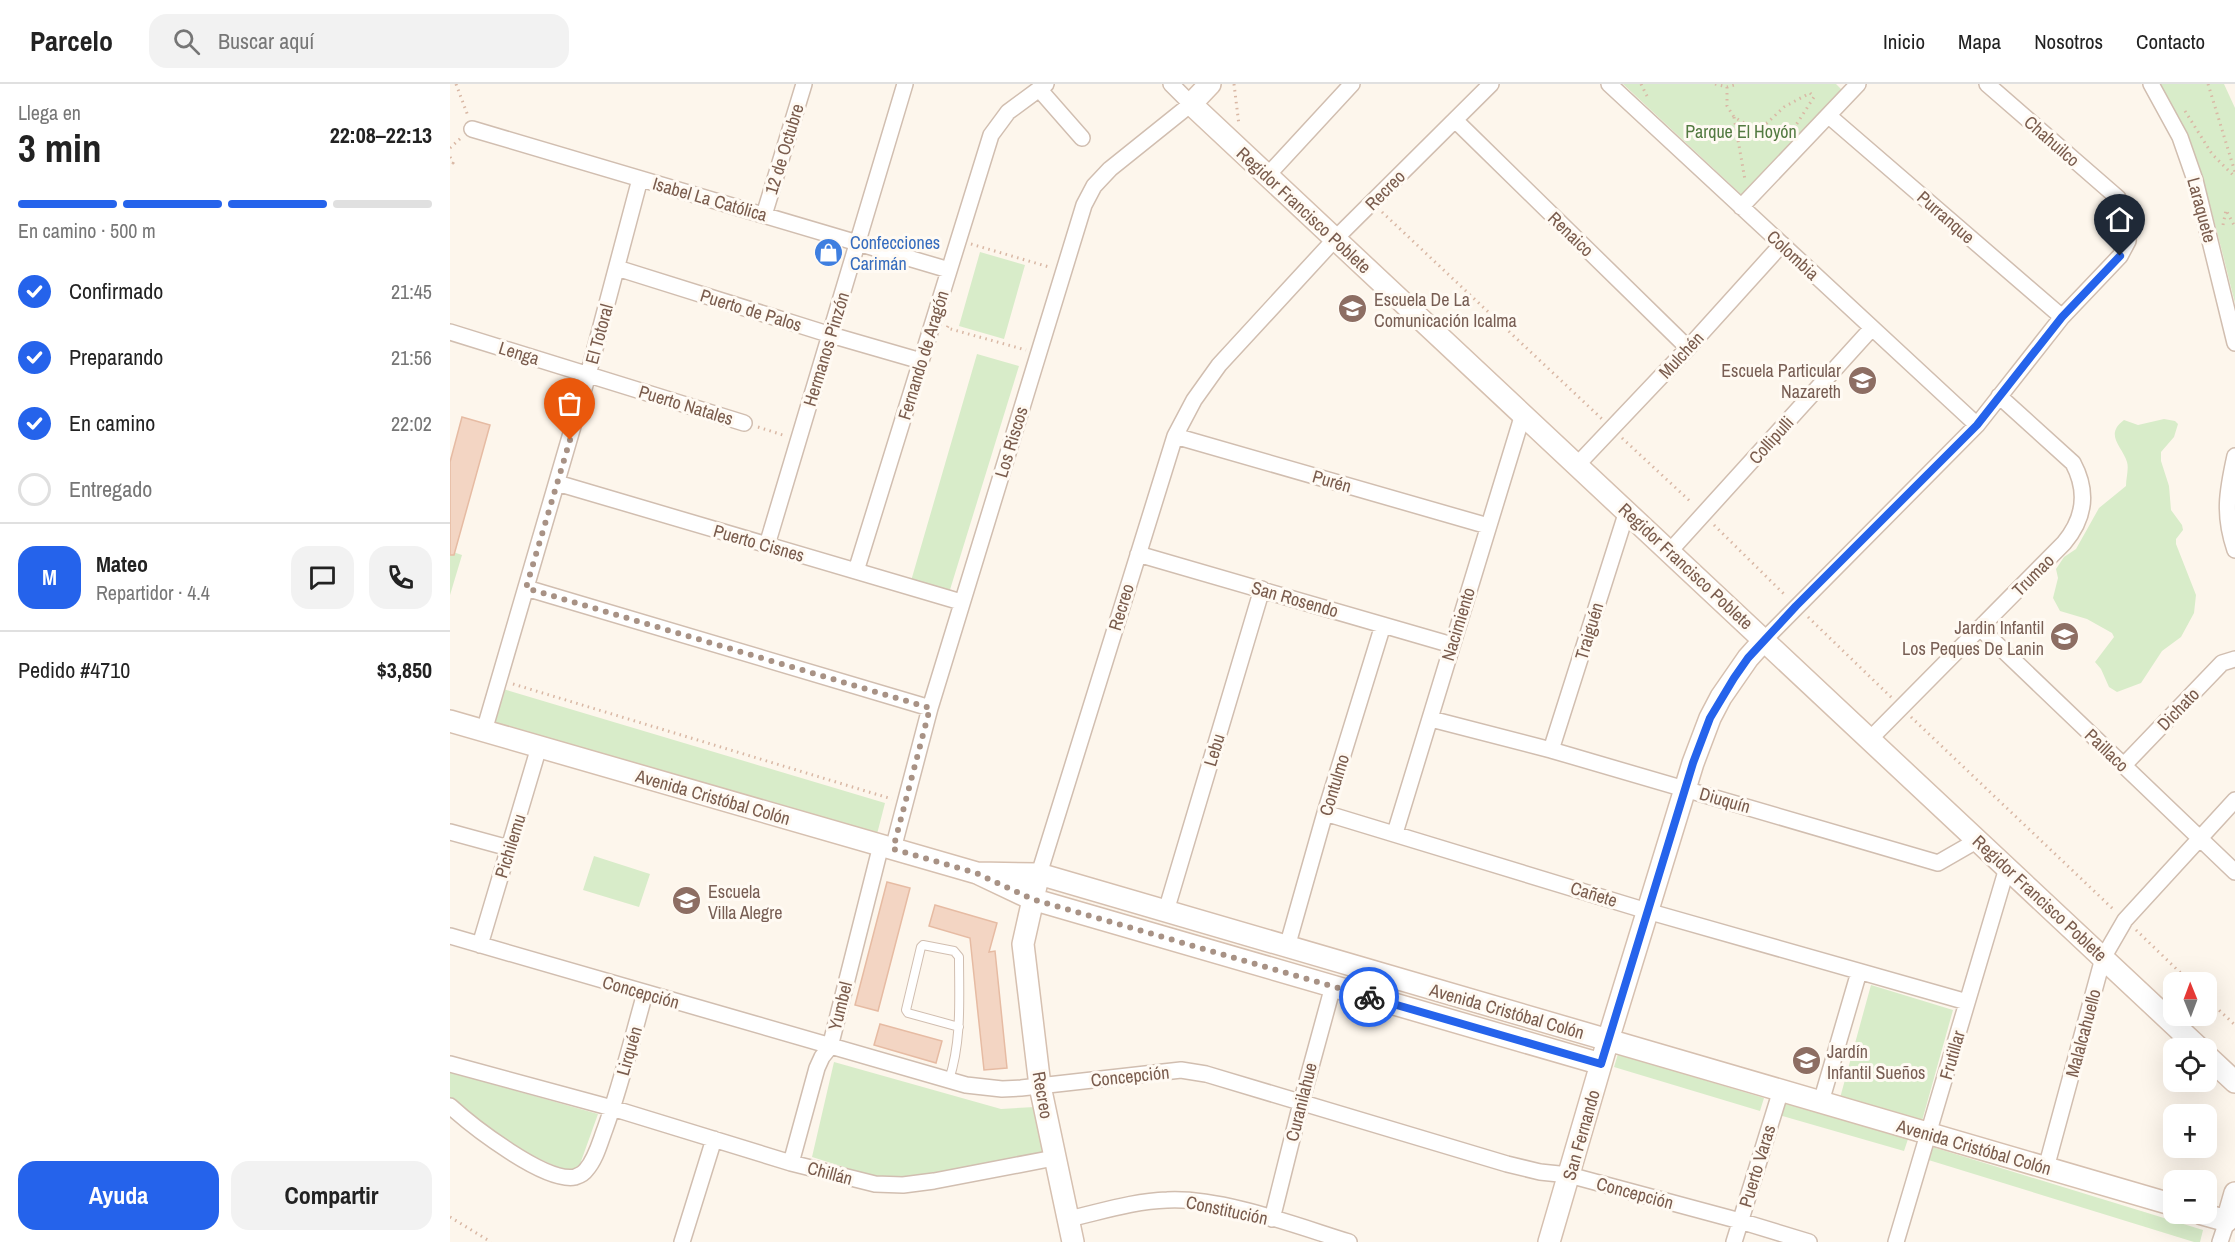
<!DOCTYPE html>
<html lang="es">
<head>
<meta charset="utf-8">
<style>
  body { margin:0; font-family:"Archivo Narrow",sans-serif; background:#f2f2f2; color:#222; height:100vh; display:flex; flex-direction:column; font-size:22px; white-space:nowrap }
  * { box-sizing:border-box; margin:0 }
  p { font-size:20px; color:#767676 }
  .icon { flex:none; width:33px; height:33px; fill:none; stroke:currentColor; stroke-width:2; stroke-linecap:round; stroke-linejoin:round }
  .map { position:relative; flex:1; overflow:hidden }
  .sheet { display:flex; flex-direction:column; background:#fff; width:450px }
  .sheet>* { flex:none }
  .needle { width:39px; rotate:359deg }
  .controls { position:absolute; left:1713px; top:888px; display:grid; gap:12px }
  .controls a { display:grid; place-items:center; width:54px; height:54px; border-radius:12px; background:#fff; box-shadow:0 6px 24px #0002; font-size:30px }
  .pin { position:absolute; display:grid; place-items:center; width:51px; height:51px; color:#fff; margin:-62px -26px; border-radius:50% 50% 50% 0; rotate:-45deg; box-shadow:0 0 6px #0007 }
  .pin .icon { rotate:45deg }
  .courier { position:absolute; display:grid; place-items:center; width:60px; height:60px; margin:-30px; border:4px solid #2563eb; border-radius:50%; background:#fff; color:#222; box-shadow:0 2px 8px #0007 }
  .head em { font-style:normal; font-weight:700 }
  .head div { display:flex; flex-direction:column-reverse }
  .head { display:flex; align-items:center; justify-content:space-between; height:102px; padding:0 18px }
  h1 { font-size:39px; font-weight:700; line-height:45px }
  .bar { display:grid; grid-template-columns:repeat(4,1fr); gap:9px 6px; align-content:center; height:72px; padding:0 18px }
  .bar i { height:8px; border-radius:4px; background:#e0e0e0 }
  .bar .on { background:#2563eb }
  .bar p { grid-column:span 4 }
  .line { display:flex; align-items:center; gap:15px; padding:0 18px; border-top:2px solid #e0e0e0 }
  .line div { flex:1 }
  .round { display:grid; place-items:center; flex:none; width:63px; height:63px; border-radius:18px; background:#f2f2f2 }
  ol { padding:0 18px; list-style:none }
  li { display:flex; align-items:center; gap:18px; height:66px }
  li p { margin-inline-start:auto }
  li .icon { padding:6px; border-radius:50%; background:#2563eb; color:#fff; stroke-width:4 }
  li:last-child { color:#767676 }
  li i { width:33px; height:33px; border:3px solid #e0e0e0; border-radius:50% }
  .primary-button { display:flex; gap:12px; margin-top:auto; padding:12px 18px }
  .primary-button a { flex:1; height:69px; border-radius:18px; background:#2563eb; color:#fff; font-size:24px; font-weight:700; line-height:69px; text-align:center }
  .primary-button a+a { background:#f2f2f2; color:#222 }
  header { display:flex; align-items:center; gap:36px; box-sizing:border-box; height:84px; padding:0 30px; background:#fff; border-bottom:2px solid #e0e0e0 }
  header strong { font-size:28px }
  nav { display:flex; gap:33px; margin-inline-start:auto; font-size:21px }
  .search { width:420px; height:54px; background:#f2f2f2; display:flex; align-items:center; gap:15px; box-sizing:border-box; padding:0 21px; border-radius:18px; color:#767676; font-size:22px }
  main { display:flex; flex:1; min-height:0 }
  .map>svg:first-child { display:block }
  .green { fill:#d8ecc9 }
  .building { fill:#f3d5c3; stroke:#e6bba3; stroke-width:1.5 }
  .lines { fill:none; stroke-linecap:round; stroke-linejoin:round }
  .lane-casing { stroke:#d1beb0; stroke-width:10 }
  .street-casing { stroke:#d1beb0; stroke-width:18 }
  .secondary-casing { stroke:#d6c0b0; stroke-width:24 }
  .path { stroke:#d9b8a5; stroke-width:3; stroke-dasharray:1.5 4.5; stroke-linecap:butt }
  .lane { stroke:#fff; stroke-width:8 }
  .street { stroke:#fff; stroke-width:15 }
  .secondary { stroke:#fff; stroke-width:21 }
  .done { stroke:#a89285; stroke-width:6; stroke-dasharray:0 10.8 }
  .route { stroke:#2563eb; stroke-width:8 }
  .labels { text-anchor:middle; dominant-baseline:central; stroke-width:6; stroke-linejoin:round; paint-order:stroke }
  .park-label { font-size:18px; fill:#537a41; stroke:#fffaf3 }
  .street-label { font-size:18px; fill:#7a5c4d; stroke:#fffaf3 }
  .shop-label { font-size:18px; fill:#366cbe; stroke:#fffaf3; text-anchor:start }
  .education-label { font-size:18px; fill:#785e54; stroke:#fffaf3; text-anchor:start }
</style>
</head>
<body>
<header>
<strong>Parcelo</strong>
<div class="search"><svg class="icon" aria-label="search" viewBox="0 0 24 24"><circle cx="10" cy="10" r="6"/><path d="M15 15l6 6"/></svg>Buscar aquí</div>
<nav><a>Inicio</a><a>Mapa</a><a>Nosotros</a><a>Contacto</a></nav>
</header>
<main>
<section class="sheet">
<div class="head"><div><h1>3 min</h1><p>Llega en</p></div><em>22:08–22:13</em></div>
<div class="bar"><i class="on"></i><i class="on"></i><i class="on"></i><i></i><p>En camino · 500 m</p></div>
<ol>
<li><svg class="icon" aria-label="check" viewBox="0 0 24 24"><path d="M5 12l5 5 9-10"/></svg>Confirmado<p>21:45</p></li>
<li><svg class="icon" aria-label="check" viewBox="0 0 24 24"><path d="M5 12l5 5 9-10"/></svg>Preparando<p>21:56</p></li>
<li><svg class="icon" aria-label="check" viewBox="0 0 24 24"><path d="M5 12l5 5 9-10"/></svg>En camino<p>22:02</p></li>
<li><i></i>Entregado</li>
</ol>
<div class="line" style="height:108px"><b class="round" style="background:#2563eb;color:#fff">M</b><div><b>Mateo</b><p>Repartidor · 4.4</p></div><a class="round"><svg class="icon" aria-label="chat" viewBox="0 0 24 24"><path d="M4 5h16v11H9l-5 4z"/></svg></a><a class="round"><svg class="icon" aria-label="phone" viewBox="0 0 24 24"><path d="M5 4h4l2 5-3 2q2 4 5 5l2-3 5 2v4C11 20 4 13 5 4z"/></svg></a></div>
<div class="line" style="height:78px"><div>Pedido #4710</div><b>$3,850</b></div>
<div class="primary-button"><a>Ayuda</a><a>Compartir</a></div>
</section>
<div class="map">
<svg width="1785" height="1158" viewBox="0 0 1785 1158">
  <rect width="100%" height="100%" fill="#fdf6ec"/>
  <path class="green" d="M 1173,0 L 1386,0 L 1394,8 L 1294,113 Z
    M 1708,0 L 1774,0 L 1785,24 L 1785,219 C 1765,142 1752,68 1708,0 Z
    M 530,168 L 575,181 L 554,255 L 509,242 Z
    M 527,270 L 569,282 L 499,509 L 461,497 Z
    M 1714,335 L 1725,337 L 1728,340 L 1724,353 L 1711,368 L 1711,377 L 1719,402 L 1721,426 L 1732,441 L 1733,446 L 1726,455 L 1726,460 L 1746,511 L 1744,529 L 1731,553 L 1712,567 L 1691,599 L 1667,608 L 1659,603 L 1651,585 L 1645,578 L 1664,553 L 1662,549 L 1637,535 L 1610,527 L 1603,514 L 1608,494 L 1606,485 L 1614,473 L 1626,465 L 1649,424 L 1676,402 C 1676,394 1679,385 1677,378 C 1672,362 1654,351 1674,336 L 1688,341 Z
    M 0,467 L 12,471 L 0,511 Z
    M 53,605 L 435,719 L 426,754 L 41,641 Z
    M 144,772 L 200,790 L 189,823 L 133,806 Z
    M 1421,901 L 1503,926 L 1472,1037 L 1390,1014 Z
    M 1168,970 L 1314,1014 L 1310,1027 L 1164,983 Z
    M 384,978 L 551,1025 L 585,1023 L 593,1074 L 445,1099 L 362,1073 Z
    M 0,988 L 148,1030 L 129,1083 L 118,1088 L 66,1064 L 0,1013 Z
    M 1333,1019 L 1458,1055 L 1454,1067 L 1329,1031 Z
    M 1476,1061 L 1753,1146 L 1750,1158 L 1744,1158 L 1472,1074 Z"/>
  <path class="building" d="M 12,333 L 40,341 L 4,471 L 0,471 L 0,378 Z
    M 437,798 L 460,804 L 428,927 L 405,921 Z
    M 485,821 L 547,839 L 539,868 L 545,867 L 557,984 L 534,986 L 520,854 L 479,842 Z
    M 430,940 L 492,957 L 486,979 L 424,961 Z"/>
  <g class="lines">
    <defs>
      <path id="lane" d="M 499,996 C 512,956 509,915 509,873 L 504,867 L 473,861 L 471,863 L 456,926 L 458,929 L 509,943"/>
      <path id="street" d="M 1159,0 L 1527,341
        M 1701,0 L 1730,53 L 1745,96 L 1785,259
        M 589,5 L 632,54
        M 1379,32 L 1612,233
        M 1005,36 L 1238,264
        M 22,45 L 499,186
        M 817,92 L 902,0
        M 1291,123 L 1408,0
        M 314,131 L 354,0
        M 167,184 L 381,251 L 471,277
        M 0,248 L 294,339
        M 725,352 L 1038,442
        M 1785,372 C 1777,408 1773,431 1785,466
        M 1127,381 L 1238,264 L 1332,160
        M 107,399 L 511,518
        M 317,461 L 455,0
        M 1220,467 L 1422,244
        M 688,470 L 1002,561
        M 406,487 L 541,51 L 558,28 L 596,0
        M 76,504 L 480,624
        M 1530,544 L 1785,788
        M 1315,555 L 1527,341 L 1612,233 L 1670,172 L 1678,157 L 1679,141 L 1678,131 L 1668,114 L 1537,0
        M 981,635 L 1101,666 L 1488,779 L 1528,756
        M 34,647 L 138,291 L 190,95
        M 1420,655 L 1614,459 C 1635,434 1638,407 1623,379 L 1549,312
        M 1101,666 L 1177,427
        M 1674,681 L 1772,579 L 1785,575
        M 875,729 L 1197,827 L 1517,918
        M 0,748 L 59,764
        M 945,749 L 1073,330
        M 443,765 L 480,624 L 634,121 L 644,102 L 660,85 L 741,20 L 721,0
        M 589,790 L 725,352 L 744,316 L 769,281 L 885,155 L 1041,0
        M 716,827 L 812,505
        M 0,852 L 516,1001 L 552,1005 L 571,1004 L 731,986 L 756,990 L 1057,1080 L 1090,1088 L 1119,1091 L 1290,1137 L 1359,1158
        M 30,861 L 89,663
        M 837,863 L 875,729 L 933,541
        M 0,980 L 162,1024 L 341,1079 L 425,1100 L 453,1101 L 484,1097 L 604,1074
        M 1371,1018 L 1409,888
        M 0,1022 C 22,1042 95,1099 125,1093 C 128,1092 134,1089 136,1086 C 146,1075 150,1058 155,1045 C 171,1001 182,955 195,909
        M 341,1079 L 367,984 L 372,973 L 380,963 L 431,761
        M 1596,1084 L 1653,874 L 1675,836 L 1785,716
        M 618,1135 C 650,1128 684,1117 717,1116 C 771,1113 847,1142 899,1158
        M 822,1135 L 851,1019 L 883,902
        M 232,1158 L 264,1055
        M 1284,1158 L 1331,1006
        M 1446,1158 L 1557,784
        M 1770,1158 L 1777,1137"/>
      <path id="secondary" d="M 760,0 L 741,20 L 1749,964
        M 0,637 L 527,789 L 582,815 L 1151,980
        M 527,789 L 589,790 L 1724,1121
        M 586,802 L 573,860 L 590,1002 L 623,1158
        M 1756,971 L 1785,998
        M 1752,1130 L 1777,1137 L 1785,1109
        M 1099,1158 L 1158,956 L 1243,679 L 1260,634 L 1271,613 L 1298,574 L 1315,555"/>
    </defs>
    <use href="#lane" class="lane-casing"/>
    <use href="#street" class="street-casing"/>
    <use href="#secondary" class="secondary-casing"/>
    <path class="path" d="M 6,0 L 18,32
      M 784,0 L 789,41
      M 1191,0 L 1197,12
      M 1265,0 L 1277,3 L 1288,0
      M 1758,0 L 1785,88
      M 1277,3 L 1277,22 L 1284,33 L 1294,39 L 1307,41 L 1317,39 L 1334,23 L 1360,9 L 1364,13 L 1346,41
      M 1735,27 L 1762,70 L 1785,93
      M 1284,33 L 1295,96
      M 0,64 L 11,54
      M 0,73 L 3,79 L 0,80
      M 932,128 L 1152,335
      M 1773,141 L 1776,126 L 1785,143
      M 521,160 L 599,183
      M 498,242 L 497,244 L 576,266
      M 308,343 L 336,352
      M 1172,354 L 1242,419
      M 1264,441 L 1336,512
      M 1358,533 L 1442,614
      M 63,600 L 442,715
      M 1461,633 L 1663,825
      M 1686,846 L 1740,898
      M 1756,914 L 1785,941
      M 0,1133 L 41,1158"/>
    <use href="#lane" class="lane"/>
    <use href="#street" class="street"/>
    <use href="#secondary" class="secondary"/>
  </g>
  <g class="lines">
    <path class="done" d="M 120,356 L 76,504 L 480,624 L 443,765 L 526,789 L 582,815 L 919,913"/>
    <path class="route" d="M 919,913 L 1151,980 L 1243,679 L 1260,634 L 1284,594 L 1298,574 L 1346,522 L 1527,341 L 1612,233 L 1670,172"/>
  </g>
  <defs>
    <symbol id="shop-disc" viewBox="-11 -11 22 22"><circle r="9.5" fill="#3f7fe0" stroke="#fffaf3"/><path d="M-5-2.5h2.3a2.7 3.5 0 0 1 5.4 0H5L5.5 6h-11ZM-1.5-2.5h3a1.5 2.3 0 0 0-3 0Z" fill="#fff"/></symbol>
    <symbol id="school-disc" viewBox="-11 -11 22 22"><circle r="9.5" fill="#8d6e63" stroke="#fffaf3"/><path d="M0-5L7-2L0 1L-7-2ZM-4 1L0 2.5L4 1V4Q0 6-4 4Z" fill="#fff"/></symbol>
  </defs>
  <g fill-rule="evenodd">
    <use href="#shop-disc" x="362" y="152" width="33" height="33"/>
    <use href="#school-disc" x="886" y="208" width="33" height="33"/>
    <use href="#school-disc" x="1396" y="280" width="33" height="33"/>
    <use href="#school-disc" x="1598" y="536" width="33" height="33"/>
    <use href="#school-disc" x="220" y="800" width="33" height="33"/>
    <use href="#school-disc" x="1340" y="960" width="33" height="33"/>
  </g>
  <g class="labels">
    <g class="park-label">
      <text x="1291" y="47">Parque El Hoyón</text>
    </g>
    <g class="street-label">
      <text transform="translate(1602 57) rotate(41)">Chahuilco</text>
      <text transform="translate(334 65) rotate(-73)">12 de Octubre</text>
      <text transform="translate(935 106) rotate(-45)">Recreo</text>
      <text transform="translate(260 115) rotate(16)">Isabel La Católica</text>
      <text transform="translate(854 126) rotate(43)">Regidor Francisco Poblete</text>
      <text transform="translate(1752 126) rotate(75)">Laraquete</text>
      <text transform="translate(1496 133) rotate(41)">Purranque</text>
      <text transform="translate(1121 150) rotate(44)">Renaico</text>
      <text transform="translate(1343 171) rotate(43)">Colombia</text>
      <text transform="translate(301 226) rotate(17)">Puerto de Palos</text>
      <text transform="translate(149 250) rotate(-75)">El Totoral</text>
      <text transform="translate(376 265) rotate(-73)">Hermanos Pinzón</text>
      <text transform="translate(69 269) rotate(17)">Lenga</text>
      <text transform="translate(473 271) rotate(-73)">Fernando de Aragón</text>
      <text transform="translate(1231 271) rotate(-47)">Mulchén</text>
      <text transform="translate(236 321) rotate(17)">Puerto Natales</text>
      <text transform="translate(1321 356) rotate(-48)">Collipulli</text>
      <text transform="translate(561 358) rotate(-73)">Los Riscos</text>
      <text transform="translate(882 397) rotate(16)">Purén</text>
      <text transform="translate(309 459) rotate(16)">Puerto Cisnes</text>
      <text transform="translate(1236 482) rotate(43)">Regidor Francisco Poblete</text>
      <text transform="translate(1583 491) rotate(-45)">Trumao</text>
      <text transform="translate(845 515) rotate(16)">San Rosendo</text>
      <text transform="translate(671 523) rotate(-73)">Recreo</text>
      <text transform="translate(1008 540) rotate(-73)">Nacimiento</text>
      <text transform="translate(1139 547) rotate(-73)">Traiguén</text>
      <text transform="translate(1728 625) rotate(-46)">Dichato</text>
      <text transform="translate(764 666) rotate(-73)">Lebu</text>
      <text transform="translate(1657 666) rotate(44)">Paillaco</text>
      <text transform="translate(884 701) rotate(-73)">Contulmo</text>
      <text transform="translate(263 713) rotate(16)">Avenida Cristóbal Colón</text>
      <text transform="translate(1275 716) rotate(16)">Diuquín</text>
      <text transform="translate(60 762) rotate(-73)">Pichilemu</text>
      <text transform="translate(1144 810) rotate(17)">Cañete</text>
      <text transform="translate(1590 814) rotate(43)">Regidor Francisco Poblete</text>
      <text transform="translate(191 908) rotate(16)">Concepción</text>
      <text transform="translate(390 922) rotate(-76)">Yumbel</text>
      <text transform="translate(1057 927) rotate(16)">Avenida Cristóbal Colón</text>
      <text transform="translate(1633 949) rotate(-75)">Malalcahuello</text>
      <text transform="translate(179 967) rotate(-74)">Lirquén</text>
      <text transform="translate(1502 971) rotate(-74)">Frutillar</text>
      <text transform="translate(680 992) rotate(-6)">Concepción</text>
      <text transform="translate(593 1011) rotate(80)">Recreo</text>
      <text transform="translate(851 1018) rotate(-76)">Curanilahue</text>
      <text transform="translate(1131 1051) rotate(-74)">San Fernando</text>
      <text transform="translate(1524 1063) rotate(16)">Avenida Cristóbal Colón</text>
      <text transform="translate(1307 1082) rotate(-73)">Puerto Varas</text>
      <text transform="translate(380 1089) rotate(15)">Chillán</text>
      <text transform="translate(1185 1109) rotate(15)">Concepción</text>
      <text transform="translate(777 1126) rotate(12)">Constitución</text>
    </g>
    <g class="shop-label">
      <text x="400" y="158">Confecciones<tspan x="400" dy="21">Carimán</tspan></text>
    </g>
    <g class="education-label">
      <text x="924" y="215">Escuela De La<tspan x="924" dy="21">Comunicación Icalma</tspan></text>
      <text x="1391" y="286" text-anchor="end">Escuela Particular<tspan x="1391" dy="21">Nazareth</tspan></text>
      <text x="1594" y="543" text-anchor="end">Jardin Infantil<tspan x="1594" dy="21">Los Peques De Lanin</tspan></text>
      <text x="258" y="807">Escuela<tspan x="258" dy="21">Villa Alegre</tspan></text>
      <text x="1377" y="967">Jardín<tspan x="1377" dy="21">Infantil Sueños</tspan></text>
    </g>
  </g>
</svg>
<div class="controls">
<a><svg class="needle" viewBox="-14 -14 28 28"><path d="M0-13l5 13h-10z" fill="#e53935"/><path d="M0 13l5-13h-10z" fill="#767676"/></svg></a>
<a><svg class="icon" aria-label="locate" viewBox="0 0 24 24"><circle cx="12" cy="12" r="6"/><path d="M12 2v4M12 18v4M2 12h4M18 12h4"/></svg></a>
<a>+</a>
<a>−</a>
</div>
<div class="pin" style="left:120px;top:356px;background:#ea580c"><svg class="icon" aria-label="bag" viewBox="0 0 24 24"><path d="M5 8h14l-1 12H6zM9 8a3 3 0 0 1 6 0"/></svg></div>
<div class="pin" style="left:1670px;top:172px;background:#1f2937"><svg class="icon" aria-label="home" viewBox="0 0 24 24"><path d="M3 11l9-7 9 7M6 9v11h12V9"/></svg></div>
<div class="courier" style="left:919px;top:913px"><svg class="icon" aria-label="bike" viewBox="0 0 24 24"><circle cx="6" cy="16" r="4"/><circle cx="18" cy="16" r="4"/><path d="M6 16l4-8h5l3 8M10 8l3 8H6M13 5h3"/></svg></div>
</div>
</main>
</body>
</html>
